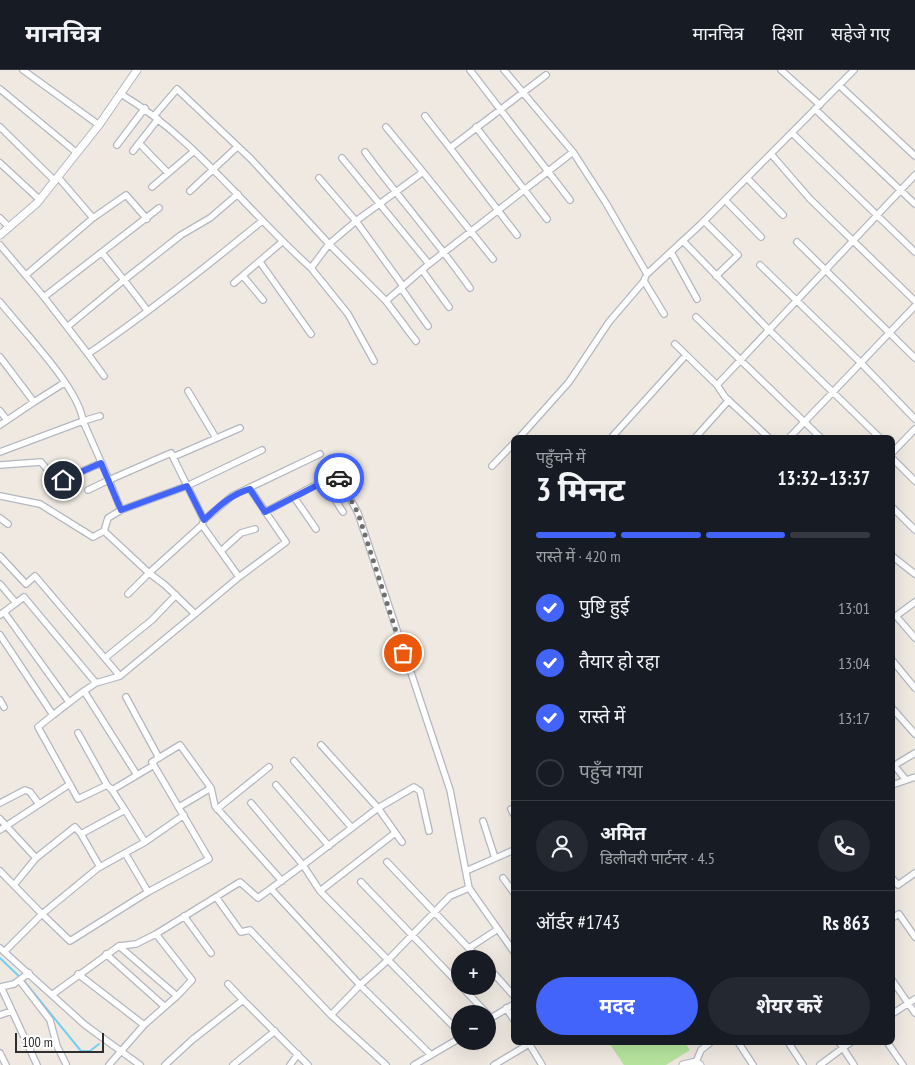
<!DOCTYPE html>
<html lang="hi">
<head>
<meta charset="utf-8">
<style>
  body { margin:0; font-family:"PT Sans Narrow","Noto Sans Devanagari",sans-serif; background:#242831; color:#f1f3f6; height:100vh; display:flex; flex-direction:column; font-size:19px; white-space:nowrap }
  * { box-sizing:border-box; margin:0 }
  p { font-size:16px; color:#9ea1a6 }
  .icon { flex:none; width:28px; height:28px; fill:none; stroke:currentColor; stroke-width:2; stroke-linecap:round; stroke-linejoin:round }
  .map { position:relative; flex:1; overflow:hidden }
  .panel { position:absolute; left:511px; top:365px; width:384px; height:610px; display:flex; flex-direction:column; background:#171b24; border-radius:8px; box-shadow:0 5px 20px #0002 }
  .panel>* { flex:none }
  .tools { position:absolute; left:451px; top:880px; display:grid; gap:10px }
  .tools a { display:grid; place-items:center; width:45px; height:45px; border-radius:50%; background:#171b24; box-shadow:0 5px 20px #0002; font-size:25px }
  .scale { position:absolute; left:15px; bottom:12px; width:89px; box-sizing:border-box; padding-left:5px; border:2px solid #2e2e2e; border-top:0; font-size:14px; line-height:18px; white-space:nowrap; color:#2e2e2e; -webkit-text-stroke:4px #fff; paint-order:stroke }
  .pin { position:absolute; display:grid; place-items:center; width:42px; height:42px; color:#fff; margin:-21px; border:2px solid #fff; border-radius:50%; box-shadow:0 1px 5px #0007 }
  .courier { position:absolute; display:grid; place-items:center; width:50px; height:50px; margin:-25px; border:4px solid #4264fb; border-radius:50%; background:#fff; color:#222; box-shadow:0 1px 6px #0007 }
  .headline em { font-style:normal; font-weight:700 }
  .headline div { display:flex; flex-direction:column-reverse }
  .headline { display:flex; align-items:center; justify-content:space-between; height:85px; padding:0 25px }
  h1 { font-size:32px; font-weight:700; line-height:38px }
  .bar { display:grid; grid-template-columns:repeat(4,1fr); gap:8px 5px; align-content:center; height:60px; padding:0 25px }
  .bar i { height:6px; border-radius:4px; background:#363941 }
  .bar .on { background:#4264fb }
  .bar p { grid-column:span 4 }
  .line { display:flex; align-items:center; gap:12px; padding:0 25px; border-top:1px solid #363941 }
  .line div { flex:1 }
  .round { display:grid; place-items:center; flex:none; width:52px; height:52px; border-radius:26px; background:#242831 }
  ol { padding:0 25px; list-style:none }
  li { display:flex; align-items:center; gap:15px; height:55px }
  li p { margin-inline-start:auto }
  li .icon { padding:5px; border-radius:50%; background:#4264fb; color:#fff; stroke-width:4 }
  li:last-child { color:#9ea1a6 }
  li i { width:28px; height:28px; border:2px solid #363941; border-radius:50% }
  .button { display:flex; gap:10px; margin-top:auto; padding:10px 25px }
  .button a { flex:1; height:58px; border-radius:30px; background:#4264fb; color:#fff; font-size:20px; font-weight:700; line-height:58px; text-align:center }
  .button a+a { background:#242831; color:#f1f3f6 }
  header { display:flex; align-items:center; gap:30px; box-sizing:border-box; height:70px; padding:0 25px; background:#171b24; border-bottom:1px solid #363941 }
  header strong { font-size:24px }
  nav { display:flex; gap:28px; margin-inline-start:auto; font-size:18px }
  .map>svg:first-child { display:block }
  .green { fill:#b6e59e }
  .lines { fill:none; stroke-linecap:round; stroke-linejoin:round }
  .stream { stroke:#75cff0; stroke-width:2 }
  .minor-casing { stroke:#b4b7c1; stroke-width:8 }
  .tertiary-casing { stroke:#b4b7c1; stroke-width:9 }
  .minor { stroke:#fff; stroke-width:5.5 }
  .tertiary { stroke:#fff; stroke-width:7 }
  .done { stroke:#726f6d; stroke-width:5; stroke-dasharray:0 9 }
  .route { stroke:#4264fb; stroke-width:6 }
</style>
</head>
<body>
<header>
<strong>मानचित्र</strong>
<nav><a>मानचित्र</a><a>दिशा</a><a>सहेजे गए</a></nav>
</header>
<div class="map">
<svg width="915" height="995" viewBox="0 0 915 995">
  <rect width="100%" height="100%" fill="#efe9e1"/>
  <path class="green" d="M 609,973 L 685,973 L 690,980 L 666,995 L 624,995 Z"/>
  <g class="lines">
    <path class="stream" d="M 0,888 L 24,911 L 81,981 L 90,981 L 99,974"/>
    <defs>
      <path id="minor" d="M 23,0 L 99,55
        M 470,0 L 570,130
        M 504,0 L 573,82 L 606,133 L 647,204 L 701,154 L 854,0
        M 781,0 L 820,35
        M 839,15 L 915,86
        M 0,19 L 77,83
        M 121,24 C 195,68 247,141 311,198 L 329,174 L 386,231 L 429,194 L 573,82
        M 815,39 L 915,134
        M 154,46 L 177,19 L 251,89 L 329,174 L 356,151 L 423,102 L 493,189
        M 425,46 L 450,78
        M 0,57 L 55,111
        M 386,57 L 423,102
        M 476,57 L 547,149
        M 792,63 L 915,182
        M 139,73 L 168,103
        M 117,75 L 145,38
        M 133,81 L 158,49
        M 365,82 C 399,128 437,171 470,218
        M 771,84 L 810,129 L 915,231
        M 342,88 L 429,194
        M 0,93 L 40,130
        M 319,108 L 356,151 L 403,216
        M 747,108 L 783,145
        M 152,117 L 193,82
        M 190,121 L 237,77
        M 725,130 L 761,167
        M 0,148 L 9,157
        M 93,148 L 126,125 L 147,149
        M 704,151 L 738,185 L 716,206
        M 517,165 L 450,78 L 546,5
        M 683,171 L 768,259 L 880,368
        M 797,172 L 915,288
        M 0,175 L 44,227 L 88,284 C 148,243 206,197 262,151
        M 671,182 L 697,229
        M 103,184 L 124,210 L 181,165 L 210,148 L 238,124
        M 260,192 L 311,264
        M 760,195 L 861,293 L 915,349
        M 311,198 L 348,244 L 374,291
        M 422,200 L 449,237
        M 26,205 L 93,148 L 58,107
        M 243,206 L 263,230
        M 645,208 L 644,211 L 664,244
        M 234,213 L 282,172
        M 401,218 L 428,256
        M 44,227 L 159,138
        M 386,231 L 416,271
        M 0,232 C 22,260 79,318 83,351 L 100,346
        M 696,247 L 821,368
        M 67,257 L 124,210 L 147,240
        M 675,274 L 717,315
        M 88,284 L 104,306
        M 0,287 L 34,332 L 64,313
        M 188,321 L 216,368
        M 0,341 L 7,350
        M 0,355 L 34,332
        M 519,368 L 569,312 L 609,252 L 644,211
        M 611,368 L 686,285
        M 695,368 L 729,330
        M 769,368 L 725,327 L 717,315 L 915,105
        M 789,368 L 915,236
        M 0,382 L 83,351 L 109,410 L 171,383 L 204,450 L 202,455 L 149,503 L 104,461 L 93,467 L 40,434 L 0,426
        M 892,383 L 915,359
        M 173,387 L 240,358
        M 892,388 L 915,411
        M 0,395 L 41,392 L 55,409 L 60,411 L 101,393
        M 492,396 L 514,373
        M 323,411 L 337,405 L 358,443 L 450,720 L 469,818
        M 88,420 L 109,410 L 121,440 L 108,448 L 104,461
        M 294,427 L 316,459
        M 892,437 L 915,460
        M 121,440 L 187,416 L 262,380
        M 265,442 L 323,411 L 343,442
        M 0,448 L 8,454
        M 204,450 L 232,426 L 320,384
        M 202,455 L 239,507
        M 221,481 L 241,463 L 255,459
        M 0,486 L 26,514 L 35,506 L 120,606
        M 892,486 L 915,504
        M 0,514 L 16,533
        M 915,532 L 896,546 L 915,568
        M 4,542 L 69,632
        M 195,544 L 239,507 L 286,472 L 250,419
        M 0,545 L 24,527 L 96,613
        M 0,565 L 53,645 L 38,657 L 78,729 L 107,715 L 112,720 L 154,695
        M 105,588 L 152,550 L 176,525
        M 892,590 L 915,618
        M 84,621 L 96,613 L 120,606 L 195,544 L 165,515 L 149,503 L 128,524
        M 126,627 L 159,688
        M 0,630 L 4,637
        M 892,638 L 915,664
        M 53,645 L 84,621 L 137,705
        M 78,663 L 107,715
        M 321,675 L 378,738 L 402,772
        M 294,691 L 352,758
        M 893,694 L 906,710
        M 895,695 L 915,683
        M 276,715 L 329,776
        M 892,715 L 915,707
        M 112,720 L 125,740
        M 0,733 L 25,720 L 30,722 L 39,734
        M 179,737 L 211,718 L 215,736 L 282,811
        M 217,739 L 269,697
        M 511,739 L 514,745
        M 0,749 L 36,788 L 75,757 L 81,764 L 125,740 L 145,772 L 184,745
        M 483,751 L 495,788
        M 0,760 L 70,714
        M 429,761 L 420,721 L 414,717 L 378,738 L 303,795 L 320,821 L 460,963
        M 81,764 L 100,797
        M 125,783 L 148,822
        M 387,792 L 479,889
        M 0,801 L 42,844 L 98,798 L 145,772
        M 466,801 L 514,780
        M 503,808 L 514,823
        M 892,808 L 898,815 L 915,803
        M 361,812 L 460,915
        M 14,815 L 36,788
        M 271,819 L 360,915 L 388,890 L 450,826 L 469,818 L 514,882
        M 320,821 L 395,763
        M 216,827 L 241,862 L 250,860 L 331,945
        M 184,846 L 211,883
        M 892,848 L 899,844 L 915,867
        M 156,864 L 192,910 L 177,926
        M 0,878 L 85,955 L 140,995
        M 469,878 L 498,859
        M 4,882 L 42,844 L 70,871 L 148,822 L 209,789 L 152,692 L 180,675 L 211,718
        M 106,884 L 164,936
        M 488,897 L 514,926
        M 78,904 L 144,955
        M 892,910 L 915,943
        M 20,911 L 50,950 L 57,976 L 66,994
        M 228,914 L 243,930
        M 461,916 L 491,948
        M 0,917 L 14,914 L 29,903
        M 1,917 L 37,995
        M 53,924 L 119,876 L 136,874 L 156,864 L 240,812 L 258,828 L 303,795 L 251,733
        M 506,938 L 514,950
        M 892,944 L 915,929
        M 0,945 L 12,941
        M 488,950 L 514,934
        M 528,972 L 542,995
        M 738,972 L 753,995
        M 788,972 L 803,995
        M 839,972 L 854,995
        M 887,972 L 903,995
        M 0,983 L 6,995
        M 696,992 L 701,980 L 711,972
        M 109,995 L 144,955 L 177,926 L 119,876
        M 165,995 L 192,970 L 243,930 L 308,995
        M 233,995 L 275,961
        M 290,995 L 298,984
        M 386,995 L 331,945 L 360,915 L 431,985
        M 414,995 L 460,968
        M 494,995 L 529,974
        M 820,995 L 851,972"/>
      <path id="tertiary" d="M 0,165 L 37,133 L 99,55 L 137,0
        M 683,995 L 696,992 L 700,995"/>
    </defs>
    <use href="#minor" class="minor-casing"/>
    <use href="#tertiary" class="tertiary-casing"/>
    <use href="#minor" class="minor"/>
    <use href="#tertiary" class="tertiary"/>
  </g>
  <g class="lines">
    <path class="done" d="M 339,408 L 358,443 L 403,583"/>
    <path class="route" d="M 63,410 L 101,393 L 121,440 L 187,416 L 204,450 C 218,437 231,424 250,419 L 265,442 L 337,405 L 339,408"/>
  </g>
</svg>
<div class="tools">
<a>+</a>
<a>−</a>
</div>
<div class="scale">100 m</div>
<div class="pin" style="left:403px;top:583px;background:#ea580c"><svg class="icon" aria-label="bag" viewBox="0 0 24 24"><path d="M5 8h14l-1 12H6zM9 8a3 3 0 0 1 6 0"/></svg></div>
<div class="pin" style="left:63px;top:410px;background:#1f2937"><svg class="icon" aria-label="home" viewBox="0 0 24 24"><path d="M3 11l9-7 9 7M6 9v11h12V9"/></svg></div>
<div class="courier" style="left:339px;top:408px"><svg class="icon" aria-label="car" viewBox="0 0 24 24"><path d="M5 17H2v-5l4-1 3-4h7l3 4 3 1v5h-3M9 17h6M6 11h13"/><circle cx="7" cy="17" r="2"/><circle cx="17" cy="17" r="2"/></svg></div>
<section class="panel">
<div class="headline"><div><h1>3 मिनट</h1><p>पहुँचने में</p></div><em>13:32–13:37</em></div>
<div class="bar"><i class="on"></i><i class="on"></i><i class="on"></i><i></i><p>रास्ते में · 420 m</p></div>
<ol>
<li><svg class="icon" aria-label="check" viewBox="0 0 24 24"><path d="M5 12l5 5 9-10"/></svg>पुष्टि हुई<p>13:01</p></li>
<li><svg class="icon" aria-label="check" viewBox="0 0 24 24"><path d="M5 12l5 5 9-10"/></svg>तैयार हो रहा<p>13:04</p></li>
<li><svg class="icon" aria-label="check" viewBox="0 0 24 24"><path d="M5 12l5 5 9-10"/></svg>रास्ते में<p>13:17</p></li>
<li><i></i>पहुँच गया</li>
</ol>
<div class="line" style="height:90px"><a class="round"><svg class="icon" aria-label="person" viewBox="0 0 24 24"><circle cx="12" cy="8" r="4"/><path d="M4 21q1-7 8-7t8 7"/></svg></a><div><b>अमित</b><p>डिलीवरी पार्टनर · 4.5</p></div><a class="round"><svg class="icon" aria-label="phone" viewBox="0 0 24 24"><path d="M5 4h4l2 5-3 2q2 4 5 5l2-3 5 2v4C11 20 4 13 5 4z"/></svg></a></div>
<div class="line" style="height:65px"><div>ऑर्डर #1743</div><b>Rs 863</b></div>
<div class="button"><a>मदद</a><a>शेयर करें</a></div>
</section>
</div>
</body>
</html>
